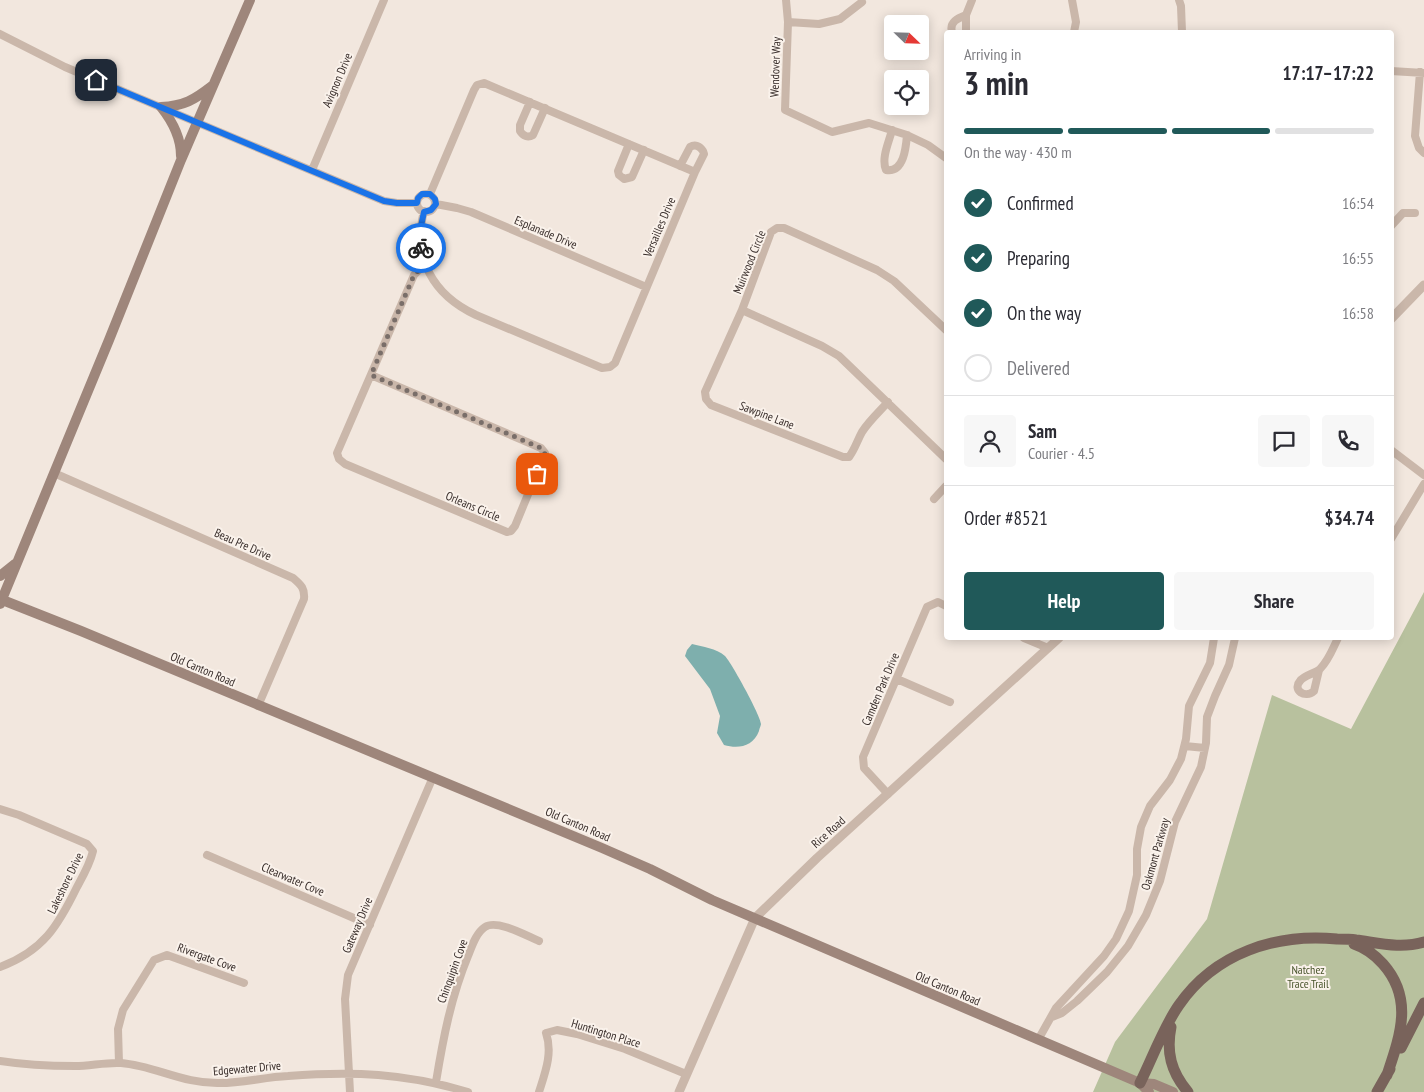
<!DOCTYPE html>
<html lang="en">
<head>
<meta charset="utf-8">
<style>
  body { margin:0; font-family:"PT Sans Narrow",sans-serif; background:#f7f7f7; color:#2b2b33; height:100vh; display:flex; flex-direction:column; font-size:19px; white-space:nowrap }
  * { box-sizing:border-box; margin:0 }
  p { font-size:16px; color:#7c7c81 }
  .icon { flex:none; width:28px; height:28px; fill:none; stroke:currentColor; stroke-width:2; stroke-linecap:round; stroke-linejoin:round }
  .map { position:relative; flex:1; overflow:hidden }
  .drawer { position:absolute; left:944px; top:30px; width:450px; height:610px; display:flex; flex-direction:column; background:#fff; border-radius:5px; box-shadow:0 2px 12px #0003 }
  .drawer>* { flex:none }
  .needle { width:32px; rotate:113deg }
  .tools { position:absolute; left:884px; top:15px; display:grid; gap:10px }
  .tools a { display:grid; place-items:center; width:45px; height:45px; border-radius:5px; background:#fff; box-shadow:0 2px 12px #0003; font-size:25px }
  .pin { position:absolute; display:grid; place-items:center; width:42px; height:42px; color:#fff; margin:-21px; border-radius:10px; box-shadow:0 2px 8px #0006 }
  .courier { position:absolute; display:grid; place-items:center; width:50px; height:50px; margin:-25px; border:4px solid #1a73e8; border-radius:50%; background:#fff; color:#222; box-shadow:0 1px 6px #0007 }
  .headline em { font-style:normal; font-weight:700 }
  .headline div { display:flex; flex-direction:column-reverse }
  .headline { display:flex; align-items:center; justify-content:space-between; height:85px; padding:0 20px }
  h1 { font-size:32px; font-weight:700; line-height:38px }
  .bar { display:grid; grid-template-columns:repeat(4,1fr); gap:8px 5px; align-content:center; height:60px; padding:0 20px }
  .bar i { height:6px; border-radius:4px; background:#e1e1e2 }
  .bar .on { background:#205959 }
  .bar p { grid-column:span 4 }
  .line { display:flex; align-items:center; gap:12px; padding:0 20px; border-top:1px solid #e1e1e2 }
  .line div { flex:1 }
  .round { display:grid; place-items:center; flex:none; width:52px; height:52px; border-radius:5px; background:#f7f7f7 }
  ol { padding:0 20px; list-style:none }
  li { display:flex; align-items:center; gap:15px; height:55px }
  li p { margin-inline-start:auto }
  li .icon { padding:5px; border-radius:50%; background:#205959; color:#fff; stroke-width:4 }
  li:last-child { color:#7c7c81 }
  li i { width:28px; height:28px; border:2px solid #e1e1e2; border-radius:50% }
  .cta { display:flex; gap:10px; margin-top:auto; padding:10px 20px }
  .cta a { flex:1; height:58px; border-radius:5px; background:#205959; color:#fff; font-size:20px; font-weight:700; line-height:58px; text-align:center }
  .cta a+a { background:#f7f7f7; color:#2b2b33 }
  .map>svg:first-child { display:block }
  .green { fill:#b8c19e }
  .water { fill:#7eafad }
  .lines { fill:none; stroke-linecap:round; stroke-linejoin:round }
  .minor { stroke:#cab7aa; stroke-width:8 }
  .tertiary { stroke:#cab7aa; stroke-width:9 }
  .secondary { stroke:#9e867b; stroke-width:10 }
  .primary { stroke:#79635b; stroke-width:11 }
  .done { stroke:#796e69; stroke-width:5; stroke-dasharray:0 9 }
  .route { stroke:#1a73e8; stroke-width:6 }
  .labels { text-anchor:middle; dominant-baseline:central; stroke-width:4; stroke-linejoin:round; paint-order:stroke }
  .street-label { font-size:12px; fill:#382d2a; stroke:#faf2eb }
  .park-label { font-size:12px; fill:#4a562e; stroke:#faf2eb }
</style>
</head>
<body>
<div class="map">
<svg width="1424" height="1092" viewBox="0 0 1424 1092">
  <rect width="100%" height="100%" fill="#f2e7de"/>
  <path class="green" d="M 1424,592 L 1424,1092 L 1093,1092 L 1115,1042 L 1207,919 L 1272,695 L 1351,729 Z"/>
  <path class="water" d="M 692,644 C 703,647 716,648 725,656 C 731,662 761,716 761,724 C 761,725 759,730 759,731 C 753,747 738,749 724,745 L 717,733 L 720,716 L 710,689 L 685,656 L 687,650 Z"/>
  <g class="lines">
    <path class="minor" d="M 786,0 L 788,22 L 785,110 L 832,132 L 869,123 L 907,135 L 928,145 L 946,158
      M 1072,0 L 1076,22 L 1074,32
      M 1179,0 L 1181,6 L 1182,32
      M 788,22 L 819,24 L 840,19 L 862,2
      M 952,32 C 949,22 958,18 966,15
      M 966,32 L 966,15 L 972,0
      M 0,34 L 65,67 L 384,201 L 397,203 L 417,203
      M 1391,71 L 1424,73
      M 1420,72 L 1415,136 L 1419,148 L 1424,153
      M 530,102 L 520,125 L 520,131 C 523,136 528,138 533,135 L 545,108
      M 892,130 C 889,142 881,158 886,170 C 904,173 906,147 907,135
      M 629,144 L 618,171 L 619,175 L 624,179 L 632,177 L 644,150
      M 680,166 L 690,147 C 695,144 700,146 703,151 L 704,154 L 695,172
      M 312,170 L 384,0
      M417 203a9 9 0 1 1 18 0a9 9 0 1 1-18 0Z
      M 436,204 L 457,208 L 471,212 L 646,287
      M 424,211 C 412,258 433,295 476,315 L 602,368 L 610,367 L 615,363 L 695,172 L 484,83 L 477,85 L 474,90 L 430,194
      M 1391,226 L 1403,213 L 1415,213
      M 742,310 L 822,346 L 839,356 L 946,459
      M 371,375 L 541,448 L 545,453 L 515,526 L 511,531 L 507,532 L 345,464 L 339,459 L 337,453 L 414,275 L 425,264
      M 888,402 C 879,412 869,421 862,432 C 857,441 855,449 849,457 L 843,457 L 711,405 L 706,399 L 705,392 L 742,310 L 771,232 L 777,228 L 784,228 L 877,270 L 894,281 L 946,330
      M 1391,450 L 1424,475
      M 54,473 L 293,578 C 301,585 305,588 304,599 L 258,706
      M 934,499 L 946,486
      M 1391,539 L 1424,484
      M 1024,638 L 1048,648
      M 1319,670 L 1314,691 C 1305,699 1292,690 1300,681 C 1304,675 1314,674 1320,669 C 1329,660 1333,648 1338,638
      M 897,679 L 950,702
      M 1185,746 L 1205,748
      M 888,794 L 864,768 L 863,757 L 927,607 L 938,602 L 946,606
      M 0,809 L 19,815 L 87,844 L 93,851 C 90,864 83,876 77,887 C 58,926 43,951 0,967
      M 207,855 L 370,925
      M 1052,1017 L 1062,1013 L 1077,1001 L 1107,972 L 1128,946 L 1146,915 L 1160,881 L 1175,822 L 1201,767 L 1206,743 L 1207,717 L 1215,696 L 1229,665 L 1235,638
      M 1038,1040 L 1056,1008 L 1104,956 L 1116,939 L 1129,911 L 1137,875 L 1137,849 L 1141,827 L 1150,806 L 1170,780 L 1181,759 L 1186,739 L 1189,706 L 1210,663 L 1214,638
      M 0,1061 C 25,1065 50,1066 75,1066 C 90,1066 106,1062 121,1063 C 156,1066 183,1084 220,1083 C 243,1083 265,1077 288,1076 C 352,1071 405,1073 468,1092
      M 119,1063 L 118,1029 L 123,1010 L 154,960 L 167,955 L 244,983
      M 436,1082 C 443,1039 451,997 468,956 C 472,946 476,933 485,927 C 497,919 527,936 539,941
      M 350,1092 L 345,999 L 348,975 L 433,777
      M 539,1092 C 545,1073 553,1053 546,1033 L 557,1030 L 577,1034 L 625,1049 L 686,1074"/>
    <path class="tertiary" d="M 1391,319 L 1424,285
      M 679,1092 L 755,918 L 817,858 L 1059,638"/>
    <path class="secondary" d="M 161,107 C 173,122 181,137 181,156
      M 161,107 C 184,106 194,100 212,86
      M 0,576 L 15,564
      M 0,599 L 81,631 L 602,848 L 650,869 L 712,900 L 1140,1083 L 1149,1092
      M 0,604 L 109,340 L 181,160 L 250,0
      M 1140,1083 L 1154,1084 L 1173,1092"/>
    <path class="primary" d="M 1354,944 C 1366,948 1375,955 1383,964 C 1414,999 1400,1036 1387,1075
      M 1171,1027 C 1166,1052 1171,1072 1188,1092
      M 1401,1048 L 1424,1003
      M 1140,1083 C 1152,1059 1164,1026 1179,1005 C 1215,953 1276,933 1337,939 C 1343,939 1350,939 1356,940 C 1379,943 1401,949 1424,942
      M 1377,1092 L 1390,1069"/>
  </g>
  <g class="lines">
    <path class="done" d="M 421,248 L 425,264 L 414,275 L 371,375 L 541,448 L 545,453 L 537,474"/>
    <path class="route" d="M 96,80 L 384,201 L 397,203 L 417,203 L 418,198 L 422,194 L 430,194 L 435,199 L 436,204 L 431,210 L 424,212 L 421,226 L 421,248"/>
  </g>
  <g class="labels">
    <g class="street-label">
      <text transform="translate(775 67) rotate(-88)">Wendover Way</text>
      <text transform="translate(337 80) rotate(-67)">Avignon Drive</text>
      <text transform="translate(659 227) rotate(-67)">Versailles Drive</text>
      <text transform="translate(546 232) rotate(23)">Esplanade Drive</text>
      <text transform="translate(749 262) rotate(-68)">Muirwood Circle</text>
      <text transform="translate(767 415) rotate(21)">Sawpine Lane</text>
      <text transform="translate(473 506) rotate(23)">Orleans Circle</text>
      <text transform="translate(243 544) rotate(24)">Beau Pre Drive</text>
      <text transform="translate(203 669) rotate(23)">Old Canton Road</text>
      <text transform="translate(880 689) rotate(-67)">Camden Park Drive</text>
      <text transform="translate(578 824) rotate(23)">Old Canton Road</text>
      <text transform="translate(828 832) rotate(-42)">Rice Road</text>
      <text transform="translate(1155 854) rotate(-74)">Oakmont Parkway</text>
      <text transform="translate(293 879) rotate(23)">Clearwater Cove</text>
      <text transform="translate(65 883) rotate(-64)">Lakeshore Drive</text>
      <text transform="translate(357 925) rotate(-67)">Gateway Drive</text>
      <text transform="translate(207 957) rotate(20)">Rivergate Cove</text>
      <text transform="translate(452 971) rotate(-70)">Chinquipin Cove</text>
      <text transform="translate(948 988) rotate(23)">Old Canton Road</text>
      <text transform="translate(606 1033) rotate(17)">Huntington Place</text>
      <text transform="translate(247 1068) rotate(-5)">Edgewater Drive</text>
    </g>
    <g class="park-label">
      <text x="1308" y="969">Natchez<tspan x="1308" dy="14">Trace Trail</tspan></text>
    </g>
  </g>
</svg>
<div class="tools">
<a><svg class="needle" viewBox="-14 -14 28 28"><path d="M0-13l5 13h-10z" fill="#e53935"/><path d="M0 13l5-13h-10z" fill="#7c7c81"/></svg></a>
<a><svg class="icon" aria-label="locate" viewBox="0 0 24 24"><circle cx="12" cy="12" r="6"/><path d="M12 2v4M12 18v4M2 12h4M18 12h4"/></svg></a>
</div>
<div class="pin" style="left:537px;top:474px;background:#ea580c"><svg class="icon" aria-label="bag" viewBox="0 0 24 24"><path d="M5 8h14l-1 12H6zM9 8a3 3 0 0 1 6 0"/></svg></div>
<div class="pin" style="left:96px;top:80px;background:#1f2937"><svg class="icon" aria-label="home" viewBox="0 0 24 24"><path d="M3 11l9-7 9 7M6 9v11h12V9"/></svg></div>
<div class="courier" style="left:421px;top:248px"><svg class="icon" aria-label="bike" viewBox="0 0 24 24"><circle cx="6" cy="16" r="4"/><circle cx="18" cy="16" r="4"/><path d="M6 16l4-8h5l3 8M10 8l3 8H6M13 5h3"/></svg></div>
<section class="drawer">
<div class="headline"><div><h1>3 min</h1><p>Arriving in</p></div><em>17:17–17:22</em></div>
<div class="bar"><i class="on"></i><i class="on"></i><i class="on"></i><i></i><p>On the way · 430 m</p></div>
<ol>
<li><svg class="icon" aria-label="check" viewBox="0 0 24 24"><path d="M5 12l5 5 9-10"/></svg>Confirmed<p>16:54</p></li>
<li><svg class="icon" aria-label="check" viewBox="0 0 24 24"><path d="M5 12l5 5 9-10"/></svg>Preparing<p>16:55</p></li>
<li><svg class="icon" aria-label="check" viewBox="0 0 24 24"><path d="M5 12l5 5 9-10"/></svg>On the way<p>16:58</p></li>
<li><i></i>Delivered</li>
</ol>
<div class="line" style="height:90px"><a class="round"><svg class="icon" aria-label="person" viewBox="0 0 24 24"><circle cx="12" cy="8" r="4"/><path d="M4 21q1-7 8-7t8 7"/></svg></a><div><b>Sam</b><p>Courier · 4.5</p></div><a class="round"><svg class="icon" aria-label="chat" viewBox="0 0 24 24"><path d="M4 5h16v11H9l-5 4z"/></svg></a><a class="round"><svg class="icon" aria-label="phone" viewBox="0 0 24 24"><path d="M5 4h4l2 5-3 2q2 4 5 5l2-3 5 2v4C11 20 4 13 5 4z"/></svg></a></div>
<div class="line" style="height:65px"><div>Order #8521</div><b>$34.74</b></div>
<div class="cta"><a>Help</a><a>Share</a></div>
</section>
</div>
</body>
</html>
